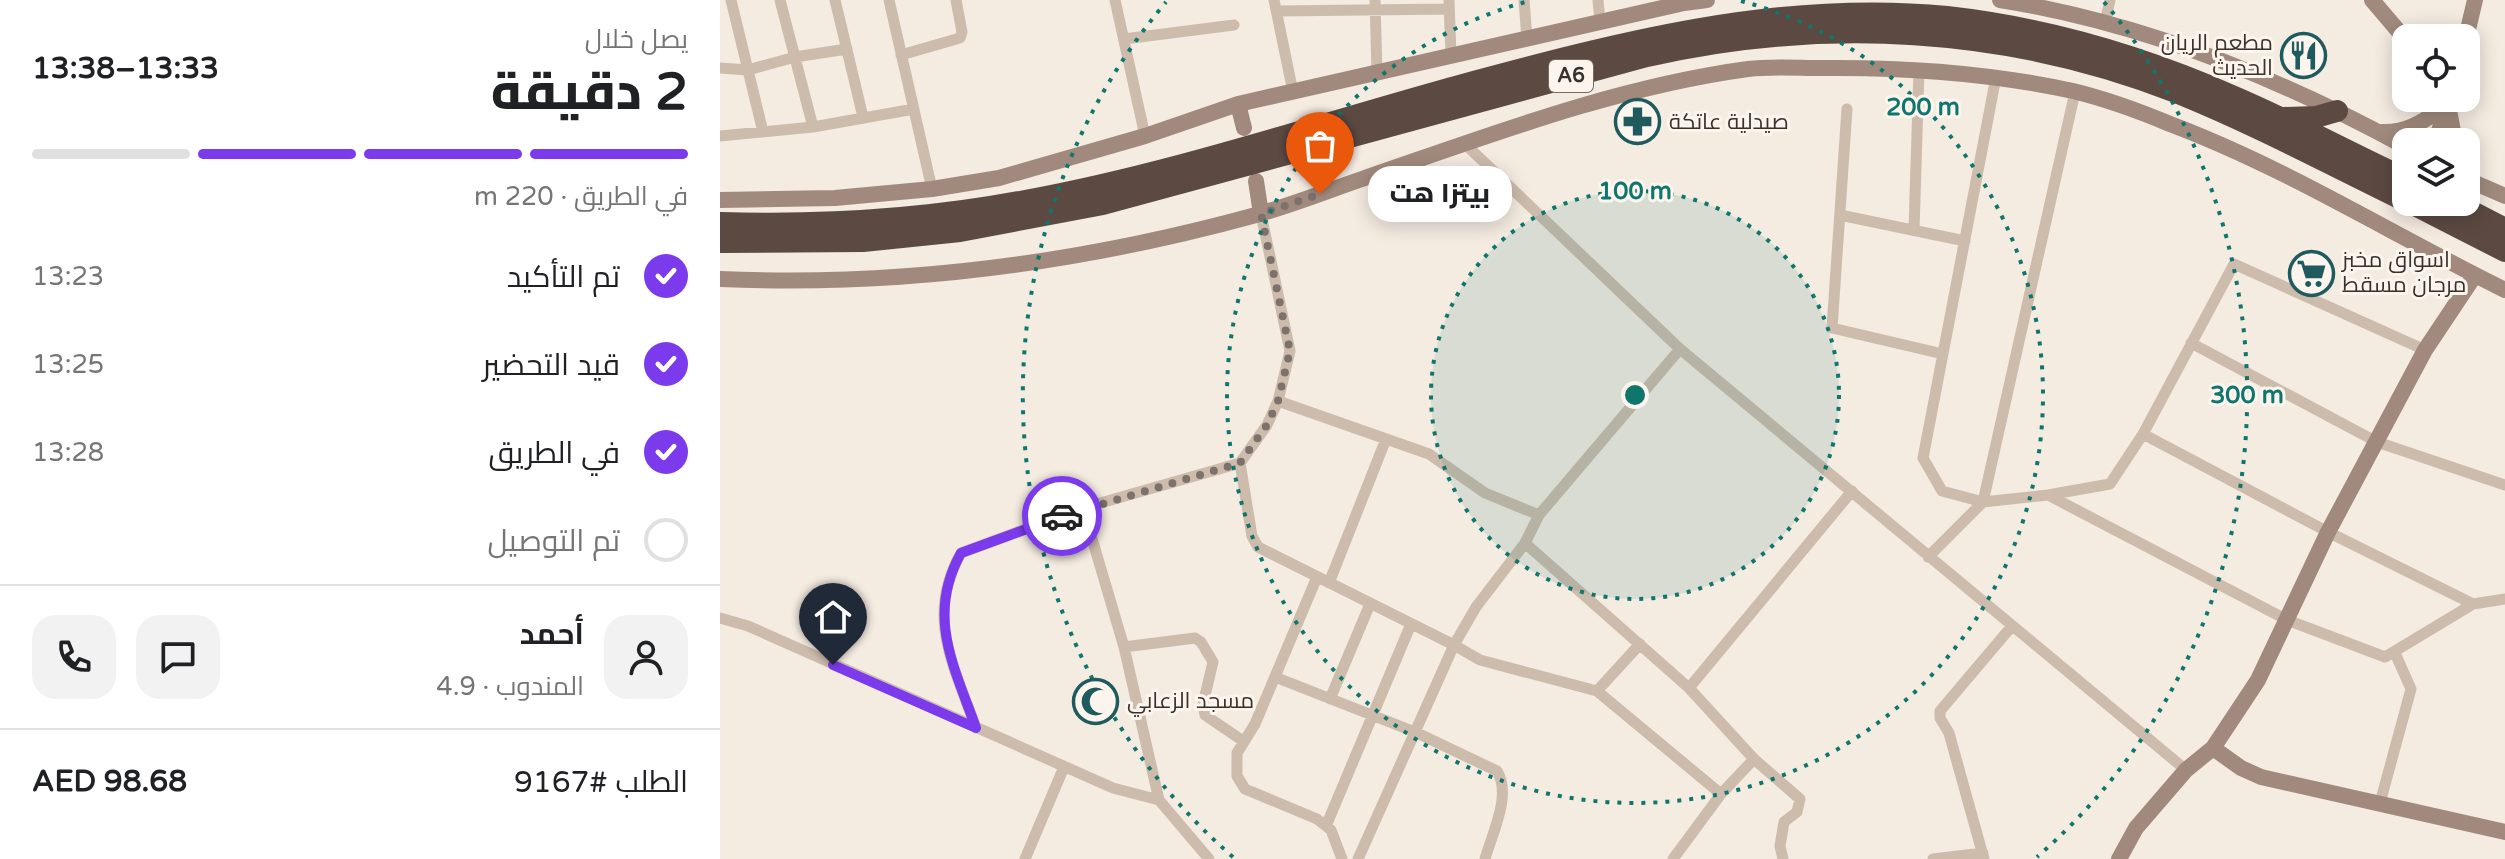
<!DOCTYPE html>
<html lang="ar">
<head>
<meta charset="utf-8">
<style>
  body { margin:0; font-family:"Varela Round",Cairo,sans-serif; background:#f2f2f2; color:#202124; direction:rtl; height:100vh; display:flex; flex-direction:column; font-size:30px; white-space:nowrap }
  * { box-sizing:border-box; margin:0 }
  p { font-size:26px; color:#757577 }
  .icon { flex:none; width:44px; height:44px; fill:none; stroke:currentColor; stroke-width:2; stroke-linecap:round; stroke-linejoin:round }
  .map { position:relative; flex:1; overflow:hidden; direction:ltr }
  .drawer { display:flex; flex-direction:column; background:#fff; width:720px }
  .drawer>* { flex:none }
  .fabs { position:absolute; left:1672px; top:24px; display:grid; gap:16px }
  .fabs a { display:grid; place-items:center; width:88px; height:88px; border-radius:16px; background:#fff; box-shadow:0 4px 20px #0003; font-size:40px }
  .pin { position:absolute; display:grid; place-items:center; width:68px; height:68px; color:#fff; margin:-82px -34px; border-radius:50% 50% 50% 0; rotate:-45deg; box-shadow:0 0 8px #0007 }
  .pin .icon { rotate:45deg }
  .courier { position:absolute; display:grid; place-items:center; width:80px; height:80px; margin:-40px; border:6px solid #7c3aed; border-radius:50%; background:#fff; color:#222; box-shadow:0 2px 10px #0007 }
  .bubble { position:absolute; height:56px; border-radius:24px; background:#fff; box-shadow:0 4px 20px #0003; font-size:26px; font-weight:800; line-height:56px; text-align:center; direction:rtl }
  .head em { font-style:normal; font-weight:800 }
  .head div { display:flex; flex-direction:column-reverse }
  .head { display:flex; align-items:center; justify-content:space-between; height:136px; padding:0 32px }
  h1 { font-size:52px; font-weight:800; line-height:60px }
  .bar { display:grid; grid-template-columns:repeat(4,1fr); gap:12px 8px; align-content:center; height:96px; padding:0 32px }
  .bar i { height:10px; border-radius:6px; background:#e0e0e0 }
  .bar .current { background:#7c3aed }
  .bar p { grid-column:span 4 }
  .line { display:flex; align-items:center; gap:20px; padding:0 32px; border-top:2px solid #e0e0e0 }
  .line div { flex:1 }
  .round { display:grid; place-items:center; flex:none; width:84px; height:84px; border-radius:24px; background:#f2f2f2 }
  ol { padding:0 32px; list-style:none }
  li { display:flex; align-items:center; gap:24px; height:88px }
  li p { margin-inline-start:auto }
  li .icon { padding:8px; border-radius:50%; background:#7c3aed; color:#fff; stroke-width:4 }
  li:last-child { color:#757577 }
  li i { width:44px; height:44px; border:4px solid #e0e0e0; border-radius:50% }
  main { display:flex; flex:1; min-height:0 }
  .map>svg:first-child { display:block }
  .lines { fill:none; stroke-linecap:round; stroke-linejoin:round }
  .street { stroke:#cdbbac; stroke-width:11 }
  .secondary { stroke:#a18a7d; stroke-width:16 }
  .highway { stroke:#5c4a42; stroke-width:22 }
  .done { stroke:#7c716b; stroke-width:8; stroke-dasharray:0 14.4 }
  .route { stroke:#7c3aed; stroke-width:10 }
  .ring { fill:none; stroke:#0f766e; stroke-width:4; stroke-dasharray:4 8 }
  .labels { text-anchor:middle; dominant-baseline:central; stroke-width:6; stroke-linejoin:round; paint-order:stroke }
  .shield { fill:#fbf5ee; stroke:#756b66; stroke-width:2 }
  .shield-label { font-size:20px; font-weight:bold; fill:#3b302b }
  .poi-label { font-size:22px; fill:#3b302b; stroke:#fbf5ee; text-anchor:start }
  .centre { fill:#0f766e; stroke:#fbf5ee; stroke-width:4 }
  .ring-label { font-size:24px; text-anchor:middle; font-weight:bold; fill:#0f766e; stroke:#fbf5ee; stroke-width:6; stroke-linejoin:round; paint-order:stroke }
</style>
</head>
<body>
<main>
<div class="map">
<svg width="1785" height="859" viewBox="0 0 1785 859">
  <rect width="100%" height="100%" fill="#f4ebe1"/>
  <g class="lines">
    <path class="street" d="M 11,0 L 43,132
      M 60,0 L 93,127
      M 115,0 L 143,117
      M 169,0 L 212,189
      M 395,0 L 425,136
      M 554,0 L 573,92
      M 655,0 L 657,73
      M 729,0 L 731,56
      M 804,0 L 807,39
      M 878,0 L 880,22
      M 557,11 L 729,9
      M 1385,23 L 1390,0
      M 404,39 L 514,25
      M 181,55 L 240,38 L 242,32 L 236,0
      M 0,68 L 28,70 L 75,57 L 127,49
      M 1276,77 L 1203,458 L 1222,491 L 1263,502 L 1355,92
      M 1127,109 L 1112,328 L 1223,354
      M 0,136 L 93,127 L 194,109
      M 745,144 L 960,349 L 1466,770
      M 1120,215 L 1245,241
      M 1194,229 L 1199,70
      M 1471,343 L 1657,442 L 1785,485
      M 960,349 L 819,515 L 805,543 L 756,607 L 734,645 L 760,660 L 877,691 L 1001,794
      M 558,401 L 709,454 L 765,493 L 819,515
      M 1423,434 L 1608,532 L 1753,604
      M 520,463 L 532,536 L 538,547 L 734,645 L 638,859
      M 1328,495 L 1567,620 L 1665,657 L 1753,604 L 1785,599
      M 805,543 L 969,688 L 1034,759 L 1080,799 L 1077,812 L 1064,822 L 1060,846 L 1063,859
      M 1208,557 L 1263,502 L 1328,495 L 1390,484 L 1423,434 L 1514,264 L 1705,350
      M 597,577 L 535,724 L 517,753 L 517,776 L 525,789 L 597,819 L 611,830 L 622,859
      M 609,583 L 666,439
      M 0,618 L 28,626 L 393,788 L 439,800
      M 404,647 L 475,638 L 481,642 L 493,662 L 483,704 L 485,715 L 523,741
      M 555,677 L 695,732 L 777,771 C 792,795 772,834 765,859
      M 969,688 L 1132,491
      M 877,691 L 920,644
      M 610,699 L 650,604
      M 256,728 C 234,666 205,616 241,553 L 363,508
      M 1660,803 L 1691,689 L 1675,653
      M 606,826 L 691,624
      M 305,859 L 344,767
      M 489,859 L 439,800 L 404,647 L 363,508 L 520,463 L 547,425 L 558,401 L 570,351 L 541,214
      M 953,859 L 1001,794 L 1034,759
      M 1213,859 L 1263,853
      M 1264,859 L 1229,733 L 1220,718 L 1220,711 L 1292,626"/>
    <path class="secondary" d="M 1280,0 C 1423,23 1560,78 1686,147
      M 1652,0 L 1686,40
      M 1746,38 L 1755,0
      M 518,104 L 524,128
      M 1729,110 L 1735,142
      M 1662,132 C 1690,133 1706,119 1729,104
      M 1715,142 L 1729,103
      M 1746,179 L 1785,196
      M 536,181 L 541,214
      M 0,200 L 115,198 L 212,189 L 279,178 L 425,136 L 518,104 L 964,3 L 987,0
      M 0,279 C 181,287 361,263 536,215 C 572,205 607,191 642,179 C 768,136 895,87 1028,69 C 1052,66 1078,68 1102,68 C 1187,67 1270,73 1353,91 C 1386,99 1419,111 1450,124 C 1567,168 1673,235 1785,290
      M 1493,748 L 1521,768 L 1541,777 L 1785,832
      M 1399,859 L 1416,828 L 1466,770 L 1493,748 L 1538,680 L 1608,532 L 1705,350 L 1755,275"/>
    <path class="highway" d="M 1564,118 L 1596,117 L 1617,111
      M 1689,202 L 1785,251
      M 1733,202 L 1785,229
      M 0,223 C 102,226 205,220 305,201 C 447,175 588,128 728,89 C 891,45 1055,0 1227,17 C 1325,28 1421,56 1512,96 C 1571,121 1628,152 1686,179
      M 0,242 L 143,241 L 240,231 L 383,204 L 927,56 C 1103,16 1288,26 1456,92 C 1535,124 1610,164 1686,201"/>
  </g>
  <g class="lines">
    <path class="done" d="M 342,516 L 520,463 L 547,425 L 558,401 L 570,351 L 541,214 L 600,194"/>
    <path class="route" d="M 113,665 L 256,728 C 234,666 206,616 241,553 L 342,516"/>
  </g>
  <circle cx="915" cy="395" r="204" fill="#0f766e" fill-opacity=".12"/>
  <g class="ring">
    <circle cx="915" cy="395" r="204"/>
    <path d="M1021 1A408 408 0 1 1 809 1"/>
    <path d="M513 857A612 612 0 0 1 446 2M1384 2A612 612 0 0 1 1317 857"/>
  </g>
  <defs>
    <symbol id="restaurant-ring" viewBox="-11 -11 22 22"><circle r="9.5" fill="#fbf5ee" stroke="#1f5a5e" stroke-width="1.5"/><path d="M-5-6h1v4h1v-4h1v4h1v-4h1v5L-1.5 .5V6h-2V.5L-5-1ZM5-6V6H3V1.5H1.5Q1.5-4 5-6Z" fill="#1f5a5e"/></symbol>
    <symbol id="pharmacy-ring" viewBox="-11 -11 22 22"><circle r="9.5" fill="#fbf5ee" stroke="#1f5a5e" stroke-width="1.5"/><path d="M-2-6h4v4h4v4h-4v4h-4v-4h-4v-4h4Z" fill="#1f5a5e"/></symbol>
    <symbol id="supermarket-ring" viewBox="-11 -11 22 22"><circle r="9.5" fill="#fbf5ee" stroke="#1f5a5e" stroke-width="1.5"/><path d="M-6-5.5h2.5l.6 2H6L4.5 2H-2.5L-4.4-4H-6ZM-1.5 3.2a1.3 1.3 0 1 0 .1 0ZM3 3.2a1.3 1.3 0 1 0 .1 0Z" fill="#1f5a5e"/></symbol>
    <symbol id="mosque-ring" viewBox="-11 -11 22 22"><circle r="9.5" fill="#fbf5ee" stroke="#1f5a5e" stroke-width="1.5"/><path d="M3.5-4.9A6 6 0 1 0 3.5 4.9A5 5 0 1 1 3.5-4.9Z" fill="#1f5a5e"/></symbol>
  </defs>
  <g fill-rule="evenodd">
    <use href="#restaurant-ring" x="1558" y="30" width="51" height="51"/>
    <use href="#pharmacy-ring" x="892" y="96" width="51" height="51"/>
    <use href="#supermarket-ring" x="1566" y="248" width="51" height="51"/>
    <use href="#mosque-ring" x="350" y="676" width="51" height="51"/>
  </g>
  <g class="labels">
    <rect class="shield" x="829" y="60" width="44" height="32" rx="6"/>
    <g class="shield-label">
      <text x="851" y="76">A6</text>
    </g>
    <g class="poi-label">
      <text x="1553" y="43" text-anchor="end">مطعم الريان<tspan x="1553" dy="25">الحديث</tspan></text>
      <text x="949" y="122">صيدلية عاتكة</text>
      <text x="1622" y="260">اسواق مخبز<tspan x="1622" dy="25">مرجان مسقط</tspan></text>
      <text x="407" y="701">مسجد الزعابي</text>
    </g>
  </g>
  <circle cx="915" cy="395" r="12" class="centre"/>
  <g class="ring-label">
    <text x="1203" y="115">200 m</text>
    <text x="915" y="199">100 m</text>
    <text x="1527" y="403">300 m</text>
  </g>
</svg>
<div class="fabs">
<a><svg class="icon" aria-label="locate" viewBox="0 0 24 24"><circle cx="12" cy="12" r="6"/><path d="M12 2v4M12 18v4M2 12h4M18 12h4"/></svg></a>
<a><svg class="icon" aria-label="layers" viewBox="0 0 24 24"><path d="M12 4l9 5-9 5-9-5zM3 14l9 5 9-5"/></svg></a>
</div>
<div class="pin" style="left:600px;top:194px;background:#ea580c"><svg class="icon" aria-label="bag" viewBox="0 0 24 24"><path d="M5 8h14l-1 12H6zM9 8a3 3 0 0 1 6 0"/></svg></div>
<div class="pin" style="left:113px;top:665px;background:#1f2937"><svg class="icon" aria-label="home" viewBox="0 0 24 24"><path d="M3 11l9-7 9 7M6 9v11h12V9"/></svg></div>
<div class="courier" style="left:342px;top:516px"><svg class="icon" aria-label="car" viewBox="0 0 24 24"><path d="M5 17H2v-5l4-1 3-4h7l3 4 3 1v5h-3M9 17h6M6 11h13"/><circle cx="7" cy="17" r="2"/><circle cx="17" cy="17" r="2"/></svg></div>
<div class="bubble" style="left:648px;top:166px;width:144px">بيتزا هت</div>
</div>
<section class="drawer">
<div class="head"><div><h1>2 دقيقة</h1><p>يصل خلال</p></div><em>13:33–13:38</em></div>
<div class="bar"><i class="current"></i><i class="current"></i><i class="current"></i><i></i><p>في الطريق · 220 m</p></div>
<ol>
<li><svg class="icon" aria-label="check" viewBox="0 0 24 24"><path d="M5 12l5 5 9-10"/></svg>تم التأكيد<p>13:23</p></li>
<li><svg class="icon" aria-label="check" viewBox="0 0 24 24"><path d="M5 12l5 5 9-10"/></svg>قيد التحضير<p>13:25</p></li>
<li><svg class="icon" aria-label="check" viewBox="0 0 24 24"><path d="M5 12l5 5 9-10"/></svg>في الطريق<p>13:28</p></li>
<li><i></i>تم التوصيل</li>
</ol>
<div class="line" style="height:144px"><a class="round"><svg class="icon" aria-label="person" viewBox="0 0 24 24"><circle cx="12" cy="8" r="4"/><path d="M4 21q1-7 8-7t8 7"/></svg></a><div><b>أحمد</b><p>المندوب · 4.9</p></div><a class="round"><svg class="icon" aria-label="chat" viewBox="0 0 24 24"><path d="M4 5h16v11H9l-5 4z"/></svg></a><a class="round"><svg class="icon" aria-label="phone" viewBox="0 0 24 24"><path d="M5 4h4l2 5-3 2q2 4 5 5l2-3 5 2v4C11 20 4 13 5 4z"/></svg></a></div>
<div class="line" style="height:104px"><div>الطلب #9167</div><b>AED 98.68</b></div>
</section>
</main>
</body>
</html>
